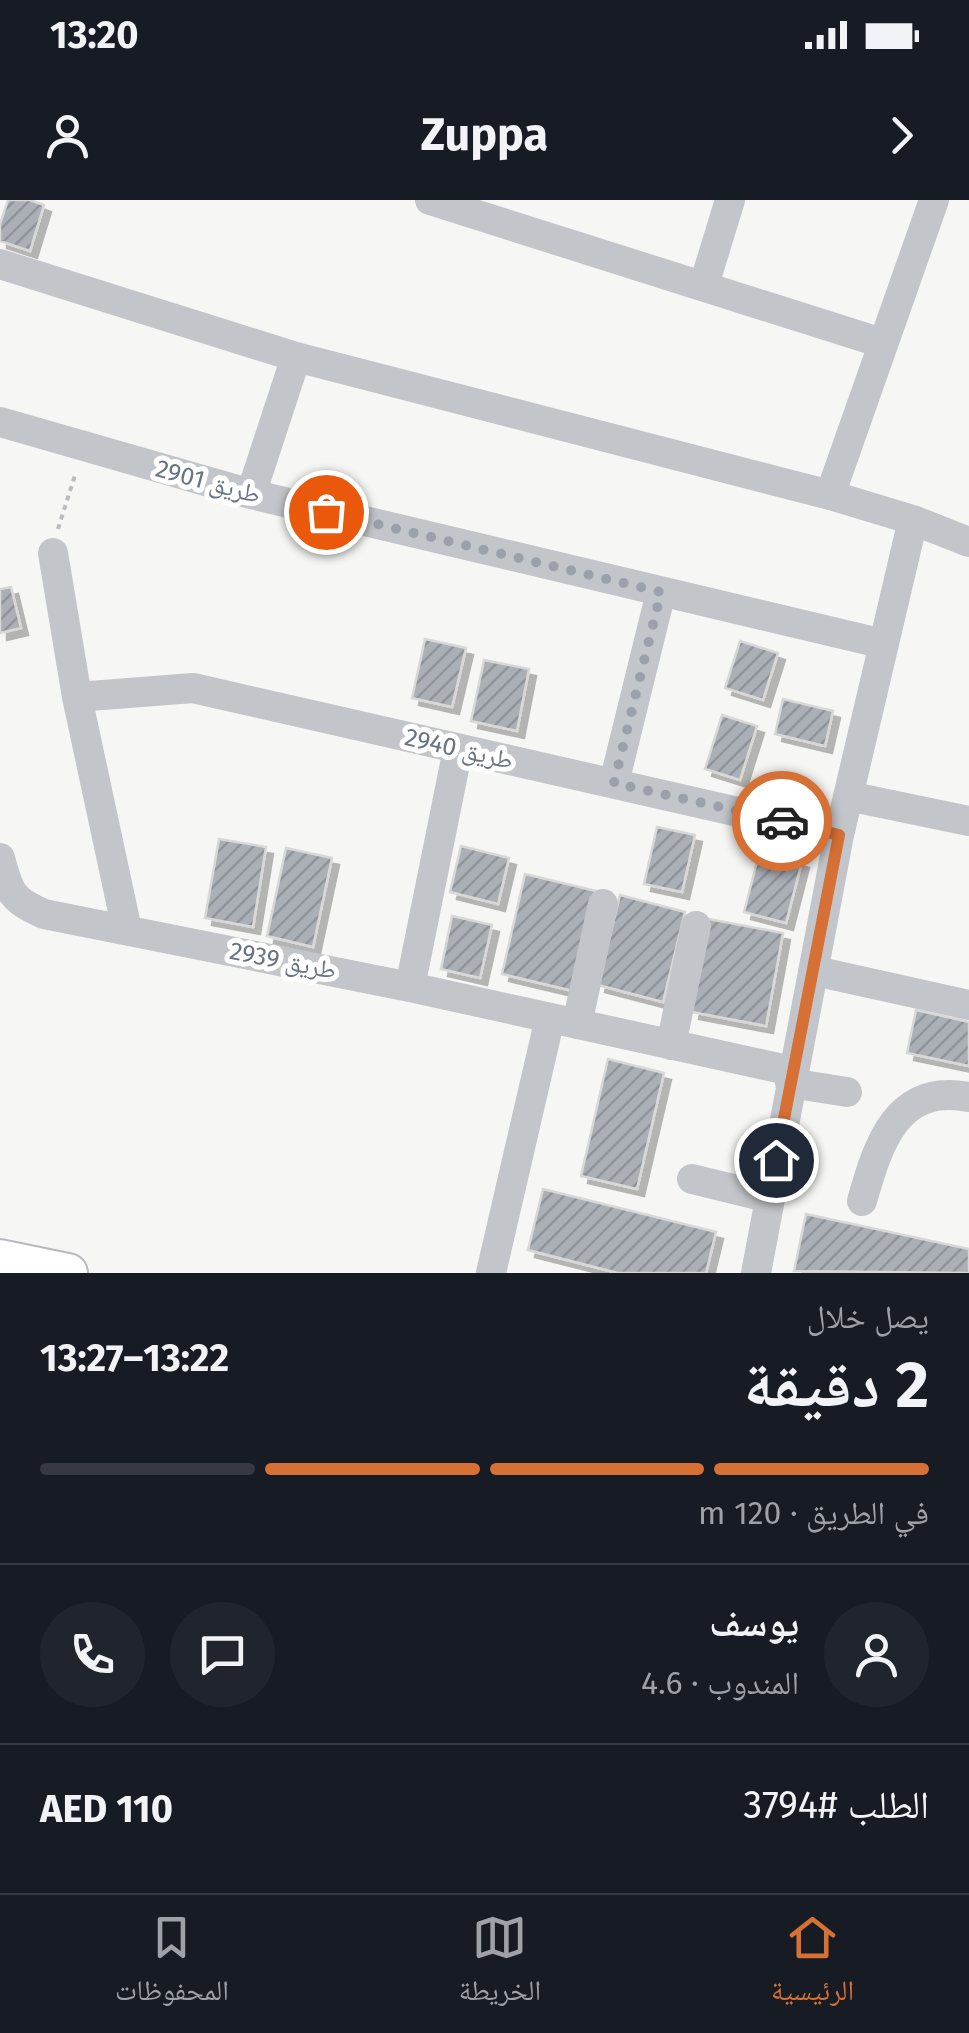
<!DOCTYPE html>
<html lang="ar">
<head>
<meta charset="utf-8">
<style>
  body { margin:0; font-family:"Fira Sans","Noto Naskh Arabic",sans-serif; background:#20242c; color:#f1f3f6; direction:rtl; height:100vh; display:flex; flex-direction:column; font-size:38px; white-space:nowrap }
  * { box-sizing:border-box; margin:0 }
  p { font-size:32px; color:#9ea1a6 }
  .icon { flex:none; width:55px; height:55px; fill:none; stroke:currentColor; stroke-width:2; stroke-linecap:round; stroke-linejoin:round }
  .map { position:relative; height:1073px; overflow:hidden; direction:ltr }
  .drawer { display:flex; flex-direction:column; background:#171b24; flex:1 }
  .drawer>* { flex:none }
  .pin { position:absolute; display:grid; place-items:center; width:85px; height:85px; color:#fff; margin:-42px; border:5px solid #fff; border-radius:50%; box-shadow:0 2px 10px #0007 }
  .courier { position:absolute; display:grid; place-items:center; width:100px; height:100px; margin:-50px; border:8px solid #d67034; border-radius:50%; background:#fff; color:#222; box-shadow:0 2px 12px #0007 }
  .summary em { font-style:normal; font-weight:700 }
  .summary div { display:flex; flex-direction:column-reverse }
  .summary { display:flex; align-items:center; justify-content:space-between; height:170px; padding:0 40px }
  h1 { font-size:65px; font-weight:700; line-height:75px }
  .bar { display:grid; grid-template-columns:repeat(4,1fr); gap:15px 10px; align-content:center; height:120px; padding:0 40px }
  .bar i { height:12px; border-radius:8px; background:#363941 }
  .bar .selected { background:#d67034 }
  .bar p { grid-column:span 4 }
  .line { display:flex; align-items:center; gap:25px; padding:0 40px; border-top:2px solid #363941 }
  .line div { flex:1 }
  .round { display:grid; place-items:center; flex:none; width:105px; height:105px; border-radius:52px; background:#20242c }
  .status { display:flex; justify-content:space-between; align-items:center; height:70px; padding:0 50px; background:#171b24; direction:ltr }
  .status svg { height:28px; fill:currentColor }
  header { display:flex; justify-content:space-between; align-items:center; height:130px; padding:0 40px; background:#171b24; font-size:45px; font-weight:700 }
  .tabs { display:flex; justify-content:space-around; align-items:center; height:140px; border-top:2px solid #363941; background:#171b24; font-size:28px; color:#9ea1a6 }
  .tabs a { display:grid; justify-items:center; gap:5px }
  .tabs .selected { color:#d67034 }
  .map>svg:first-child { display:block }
  .building { fill:url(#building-hatch); stroke:#d8d8d6; stroke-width:2.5; filter:url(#shadow) }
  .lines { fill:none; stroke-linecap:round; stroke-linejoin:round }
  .major-casing { stroke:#b6b9bd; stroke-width:42 }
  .path { stroke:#babcbf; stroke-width:4; stroke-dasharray:5 5; stroke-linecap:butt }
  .minor { stroke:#c2c5c9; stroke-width:30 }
  .major { stroke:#fff; stroke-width:38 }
  .done { stroke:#9aa1ab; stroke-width:10; stroke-dasharray:0 18 }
  .route { stroke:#d67034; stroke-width:12 }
  .labels { text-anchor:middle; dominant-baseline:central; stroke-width:10; stroke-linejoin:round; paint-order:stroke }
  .street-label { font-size:25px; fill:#687383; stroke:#fff }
</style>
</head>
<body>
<div class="status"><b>13:20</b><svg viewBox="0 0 49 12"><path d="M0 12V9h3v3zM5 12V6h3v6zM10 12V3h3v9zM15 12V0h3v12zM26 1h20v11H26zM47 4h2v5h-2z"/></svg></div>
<header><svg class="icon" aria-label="forward" viewBox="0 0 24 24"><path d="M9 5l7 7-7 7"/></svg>Zuppa<svg class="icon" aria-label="person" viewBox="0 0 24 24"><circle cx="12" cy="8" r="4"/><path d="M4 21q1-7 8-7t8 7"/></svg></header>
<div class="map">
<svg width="969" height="1073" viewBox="0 0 969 1073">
  <defs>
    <pattern id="building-hatch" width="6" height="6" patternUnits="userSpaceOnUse" patternTransform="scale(2.5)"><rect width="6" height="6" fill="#abb0b7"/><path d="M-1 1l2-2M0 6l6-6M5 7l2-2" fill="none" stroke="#8f949a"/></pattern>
    <filter id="shadow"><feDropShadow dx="7" dy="7" stdDeviation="0" flood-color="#0004"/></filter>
  </defs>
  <rect width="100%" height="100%" fill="#f6f7f4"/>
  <path class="building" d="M 8,0 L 30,0 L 44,5 L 30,51 L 0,41 L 0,24 Z
    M 11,387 L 21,428 L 0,433 L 0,389 Z
    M 425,439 L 466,448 L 452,507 L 412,498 Z
    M 740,441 L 778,453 L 763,500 L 725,488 Z
    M 484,460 L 529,469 L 517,531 L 471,521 Z
    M 783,499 L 833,511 L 825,546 L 775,534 Z
    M 722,515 L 757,526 L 740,580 L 705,569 Z
    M 657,627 L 695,635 L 682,692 L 644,684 Z
    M 219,639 L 266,647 L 253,727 L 205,718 Z
    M 461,646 L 509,658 L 498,704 L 450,692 Z
    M 286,648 L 332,658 L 313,747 L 267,736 Z
    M 760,650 L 802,661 L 786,723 L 744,712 Z
    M 525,674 L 596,691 L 573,791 L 502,774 Z
    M 620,695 L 685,712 L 663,802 L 598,785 Z
    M 452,716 L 492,725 L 480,778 L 441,769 Z
    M 709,719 L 783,733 L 766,826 L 692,812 Z
    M 916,810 L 969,822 L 969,866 L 907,853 Z
    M 608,859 L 664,873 L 637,989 L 581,976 Z
    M 543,989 L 716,1032 L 706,1073 L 618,1073 L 528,1050 Z
    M 806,1014 L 969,1049 L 969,1073 L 794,1071 Z"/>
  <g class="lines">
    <defs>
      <path id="major" d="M 0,1059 L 68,1073"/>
    </defs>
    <use href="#major" class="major-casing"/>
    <path class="path" d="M 58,329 L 76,272"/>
    <path class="minor" d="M 430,0 L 882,143
      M 0,64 L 296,157 L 830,295 L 913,320 L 969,342
      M 704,85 L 730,0
      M 0,222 L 251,294 L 884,444
      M 251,294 L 296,157
      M 830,295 L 934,0
      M 53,353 L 77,497 L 127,730
      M 77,497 L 193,488 L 839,635
      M 614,583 L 661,392
      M 848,596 L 969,621
      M 0,658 C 9,693 12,700 44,714 L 410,787 L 792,871
      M 815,771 L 969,805
      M 410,787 L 458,549
      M 577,824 L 603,704
      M 671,845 L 696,726
      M 790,883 L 847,892
      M 692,979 L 770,998
      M 862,1001 C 878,945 896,883 969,897
      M 491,1073 L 550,818
      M 756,1073 L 839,635 L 913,320"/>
    <use href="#major" class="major"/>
  </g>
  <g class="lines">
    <path class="done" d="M 326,312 L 661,392 L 614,583 L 782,621"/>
    <path class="route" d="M 776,960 L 839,635 L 782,621"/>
  </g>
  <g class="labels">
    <g class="street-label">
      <text transform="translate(208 282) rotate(15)">طريق 2901</text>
      <text transform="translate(459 549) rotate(13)">طريق 2940</text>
      <text transform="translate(283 761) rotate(11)">طريق 2939</text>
    </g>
  </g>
</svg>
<div class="pin" style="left:326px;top:312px;background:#ea580c"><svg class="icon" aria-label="bag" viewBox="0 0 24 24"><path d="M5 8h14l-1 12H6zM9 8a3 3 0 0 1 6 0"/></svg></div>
<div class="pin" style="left:776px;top:960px;background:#1f2937"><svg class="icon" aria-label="home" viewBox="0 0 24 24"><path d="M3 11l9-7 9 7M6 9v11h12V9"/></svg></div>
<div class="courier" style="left:782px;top:621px"><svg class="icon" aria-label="car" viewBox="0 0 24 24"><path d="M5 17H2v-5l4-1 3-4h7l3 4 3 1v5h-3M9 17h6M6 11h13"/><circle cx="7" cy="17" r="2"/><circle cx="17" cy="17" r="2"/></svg></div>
</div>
<section class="drawer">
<div class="summary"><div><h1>2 دقيقة</h1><p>يصل خلال</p></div><em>13:22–13:27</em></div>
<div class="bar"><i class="selected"></i><i class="selected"></i><i class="selected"></i><i></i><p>في الطريق · 120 m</p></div>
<div class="line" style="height:180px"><a class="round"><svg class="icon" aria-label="person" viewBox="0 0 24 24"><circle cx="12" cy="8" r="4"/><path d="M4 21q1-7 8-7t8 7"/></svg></a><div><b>يوسف</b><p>المندوب · 4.6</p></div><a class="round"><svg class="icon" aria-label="chat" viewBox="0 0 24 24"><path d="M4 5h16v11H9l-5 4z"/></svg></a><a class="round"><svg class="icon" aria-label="phone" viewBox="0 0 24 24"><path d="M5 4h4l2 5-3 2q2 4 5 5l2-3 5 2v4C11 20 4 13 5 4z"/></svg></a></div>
<div class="line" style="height:130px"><div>الطلب #3794</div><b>AED 110</b></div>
</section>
<nav class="tabs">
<a class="selected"><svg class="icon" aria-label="home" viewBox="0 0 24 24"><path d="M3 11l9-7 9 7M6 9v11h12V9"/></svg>الرئيسية</a>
<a><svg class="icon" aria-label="map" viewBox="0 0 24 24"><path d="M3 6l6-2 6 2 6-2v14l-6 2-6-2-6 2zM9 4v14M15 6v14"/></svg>الخريطة</a>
<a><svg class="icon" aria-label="saved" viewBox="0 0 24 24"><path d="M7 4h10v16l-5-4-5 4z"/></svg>المحفوظات</a>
</nav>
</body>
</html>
